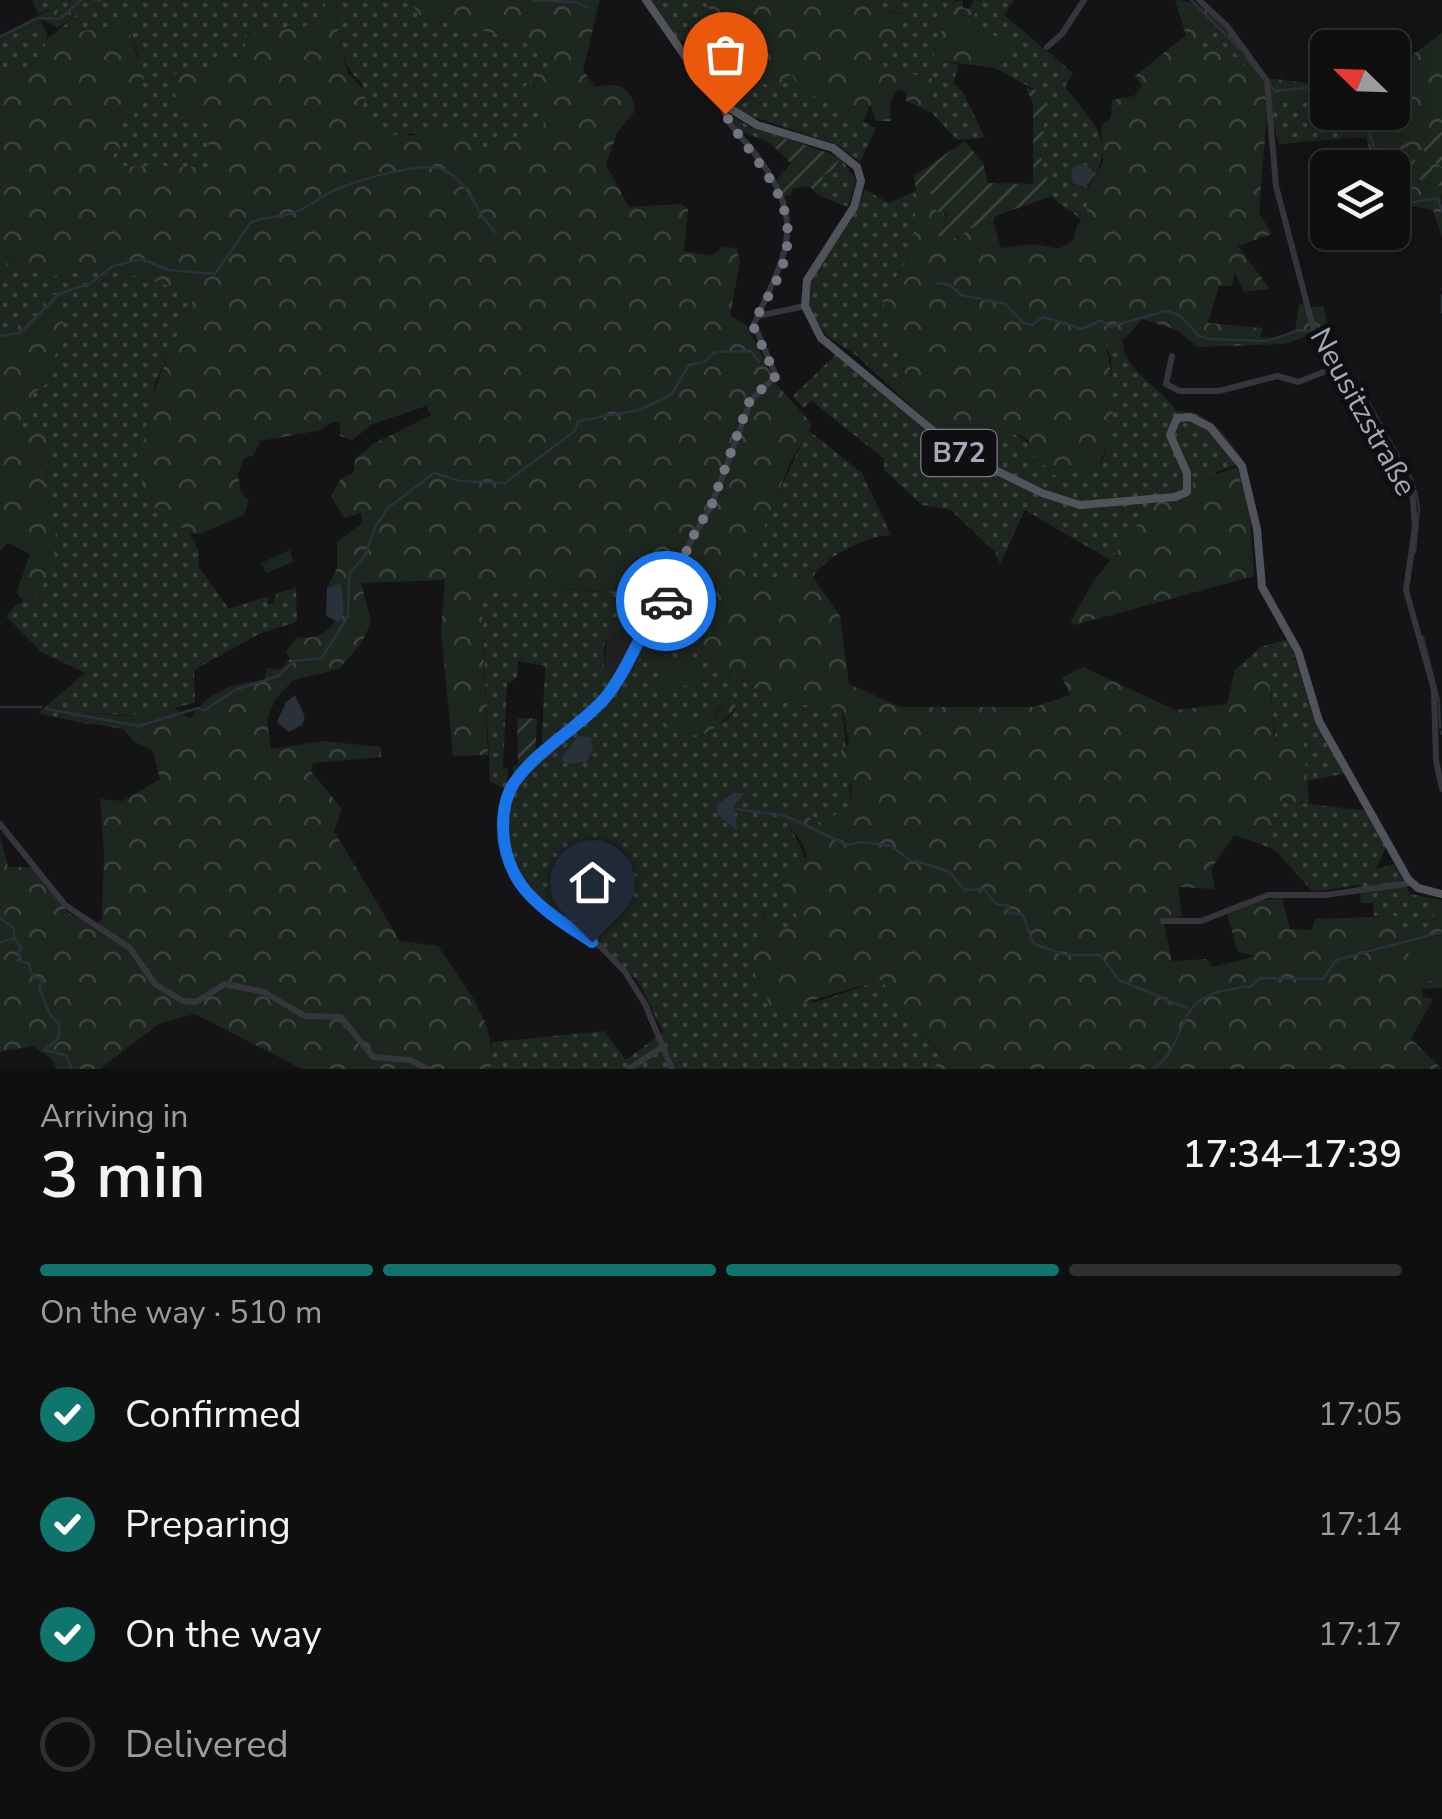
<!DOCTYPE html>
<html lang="en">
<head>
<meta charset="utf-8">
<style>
  body { margin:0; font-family:"Nunito Sans",sans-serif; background:#181819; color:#f1f3f6; height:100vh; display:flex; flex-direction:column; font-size:38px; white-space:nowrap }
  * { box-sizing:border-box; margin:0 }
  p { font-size:32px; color:#9b9c9f }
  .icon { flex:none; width:55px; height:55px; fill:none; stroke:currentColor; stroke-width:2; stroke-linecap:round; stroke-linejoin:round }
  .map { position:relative; height:1069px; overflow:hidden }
  .drawer { display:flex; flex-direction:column; background:#0f0f10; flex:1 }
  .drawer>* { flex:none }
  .needle { width:65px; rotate:293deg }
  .buttons { position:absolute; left:1310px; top:30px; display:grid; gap:20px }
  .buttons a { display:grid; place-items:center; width:100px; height:100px; border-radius:15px; background:#0f0f10; box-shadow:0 5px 25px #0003,0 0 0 2px #2f2f30; font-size:50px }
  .pin { position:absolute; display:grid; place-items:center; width:85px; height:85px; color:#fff; margin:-102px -42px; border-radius:50% 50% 50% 0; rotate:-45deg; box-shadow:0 0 10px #0007 }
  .pin .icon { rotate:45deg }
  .courier { position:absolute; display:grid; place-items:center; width:100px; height:100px; margin:-50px; border:8px solid #1a73e8; border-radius:50%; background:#fff; color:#222; box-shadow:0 2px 12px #0007 }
  .summary em { font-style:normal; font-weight:600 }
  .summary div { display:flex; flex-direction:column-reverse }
  .summary { display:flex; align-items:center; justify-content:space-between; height:170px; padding:0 40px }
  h1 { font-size:65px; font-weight:600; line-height:75px }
  .bar { display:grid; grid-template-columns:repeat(4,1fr); gap:15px 10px; align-content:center; height:120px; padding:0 40px }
  .bar i { height:12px; border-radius:8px; background:#2f2f30 }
  .bar .current { background:#0f766e }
  .bar p { grid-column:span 4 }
  ol { padding:0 40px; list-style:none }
  li { display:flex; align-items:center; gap:30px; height:110px }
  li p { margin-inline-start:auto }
  li .icon { padding:10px; border-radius:50%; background:#0f766e; color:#fff; stroke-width:4 }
  li:last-child { color:#9b9c9f }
  li i { width:55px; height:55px; border:5px solid #2f2f30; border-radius:50% }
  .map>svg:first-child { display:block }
  .built { fill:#202023 }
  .grass { fill:url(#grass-dots); fill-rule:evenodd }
  .forest { fill:url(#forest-crowns); fill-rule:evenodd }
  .garden { fill:url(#garden-furrows) }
  .pitch { fill:#1e2620 }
  .water { fill:#2a313a }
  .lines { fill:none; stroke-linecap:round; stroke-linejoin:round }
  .stream { stroke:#2a313a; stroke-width:2.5 }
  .minor { stroke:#35353b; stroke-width:6 }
  .major { stroke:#51525a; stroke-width:8 }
  .done { stroke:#72757f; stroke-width:10; stroke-dasharray:0 18 }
  .route { stroke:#1a73e8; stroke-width:12 }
  .labels { text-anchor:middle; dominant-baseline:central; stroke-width:10; stroke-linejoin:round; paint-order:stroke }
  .shield { fill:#0f0f11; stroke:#787b85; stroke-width:2.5 }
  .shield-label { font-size:28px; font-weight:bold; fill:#a5a9b7 }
  .street-label { font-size:30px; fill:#a5a9b7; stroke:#0f0f11 }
</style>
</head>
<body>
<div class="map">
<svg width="1442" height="1069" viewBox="0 0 1442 1069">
  <defs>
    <pattern id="grass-dots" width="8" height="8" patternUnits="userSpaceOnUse" patternTransform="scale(2.5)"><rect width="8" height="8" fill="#1e2620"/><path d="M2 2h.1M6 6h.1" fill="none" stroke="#3c433e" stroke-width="1.8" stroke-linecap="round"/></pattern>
    <pattern id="forest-crowns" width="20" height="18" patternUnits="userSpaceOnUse" patternTransform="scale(2.5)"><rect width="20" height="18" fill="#1e2620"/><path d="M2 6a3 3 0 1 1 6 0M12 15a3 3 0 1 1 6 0" fill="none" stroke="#3c433e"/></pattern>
    <pattern id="garden-furrows" width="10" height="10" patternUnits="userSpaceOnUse" patternTransform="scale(2.5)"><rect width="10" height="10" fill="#1e2620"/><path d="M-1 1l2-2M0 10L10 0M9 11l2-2" fill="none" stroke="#3c433e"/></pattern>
  </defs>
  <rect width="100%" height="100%" fill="#141416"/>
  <path class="built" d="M 636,631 L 637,640 L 616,677 L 604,670 L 607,637 L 611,632 Z"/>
  <path class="grass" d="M 32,0 L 326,0 L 324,24 L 245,35 L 245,51 C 224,68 196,72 170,75 L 178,98 L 178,114 L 209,124 L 209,167 L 115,166 L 113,155 L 120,148 L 115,124 L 139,58 L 126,23 L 113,32 L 88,30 L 61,37 L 55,33 L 77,14 L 52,9 L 38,14 Z
    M 337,0 L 409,0 L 422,17 L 529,41 L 555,59 L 546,124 L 485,150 L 412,133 L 398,138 L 374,133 L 360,117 L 363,84 C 337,64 338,31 337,0 Z
    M 650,0 L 704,0 L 715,21 L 679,43 Z
    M 871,0 L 957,0 L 949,4 L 933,59 L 959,65 L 953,83 L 963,92 L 985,138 L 957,140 L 931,112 L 934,79 L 884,68 L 874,41 L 903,13 L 871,10 Z
    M 981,0 L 1014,0 L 1004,15 L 1073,73 L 1065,87 C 1088,117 1118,139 1093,178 L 1089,167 L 1070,173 L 1076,185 L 1089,186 L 1086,219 L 1081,222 C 1074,209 1061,208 1052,196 C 1034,172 1041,130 1046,103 L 1035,90 L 995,68 L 1008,43 L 980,29 L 974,16 Z
    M 41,22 L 47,33 L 42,61 L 0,76 L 0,40 Z
    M 1212,24 L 1251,72 L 1191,45 Z
    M 725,70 L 749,81 L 791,74 L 798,87 L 876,128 L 860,162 L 837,145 L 742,113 L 709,85 Z
    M 1324,96 L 1328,112 L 1335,113 L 1354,138 L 1279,144 L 1268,99 Z
    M 729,114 L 752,128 L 776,135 L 770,143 L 738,130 Z
    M 840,157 L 856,180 L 848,207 L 818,195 L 823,176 L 834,169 Z
    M 865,190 L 889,203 L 915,191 L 917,197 L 912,253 L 882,298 L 906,378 L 900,396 L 857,356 L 826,335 L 809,308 L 812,277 L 851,220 Z
    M 3,254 L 45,278 C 106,263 138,274 195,296 L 155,383 L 143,499 L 190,533 L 199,552 L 199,567 L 229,609 L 265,597 L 269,598 L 267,604 L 272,604 L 277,593 L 296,588 L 297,622 L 261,633 L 194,670 L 195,703 L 138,716 L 95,713 L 61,718 L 90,722 L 92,725 L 38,713 L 85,673 L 41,652 L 6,616 L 16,605 L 39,595 L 56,537 L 46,502 L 47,428 L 20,430 L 32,394 L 48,382 L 65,316 L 58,293 L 47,300 L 38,315 L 0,336 L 0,282 L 7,275 Z
    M 1123,338 C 1120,370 1161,386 1176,411 C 1210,410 1227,436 1244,462 L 1217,472 L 1189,495 L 1154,503 L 1110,560 L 1025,510 L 1000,564 L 995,552 L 951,510 L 922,505 L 884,470 L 884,459 L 812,401 L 803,408 L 793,396 L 836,354 L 973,464 L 1008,430 L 1070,469 L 1100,467 L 1112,429 L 1111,358 L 1105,342 Z
    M 808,430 L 862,473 L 891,535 C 867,536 825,556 813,577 L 744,578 L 766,519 Z
    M 505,584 L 613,593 L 639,603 L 660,600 L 636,631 L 611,632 L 604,645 L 604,669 L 616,677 L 593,708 L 547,749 L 542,740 L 545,666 L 518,661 L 517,678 L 507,684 L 503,768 L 508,768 L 507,790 L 490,781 L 481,589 Z
    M 1289,639 L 1313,717 L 1348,773 L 1307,781 L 1304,745 L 1294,731 L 1276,742 L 1268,669 L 1235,670 L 1261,647 Z
    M 637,643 L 640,661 L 687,648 L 778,702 L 842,709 L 851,806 L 822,823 L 794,812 L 784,820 C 815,862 805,873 799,923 L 771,934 L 762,910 L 758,913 L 758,939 L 749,961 L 814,1003 L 881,980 L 943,1059 L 932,1069 L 491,1069 L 492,1042 L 604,1031 L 626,1060 L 663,1032 L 638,981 L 604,950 L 534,903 L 514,877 L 503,830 L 510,791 L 617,683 ZM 732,696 L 736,710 L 727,720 L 685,737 L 688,721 L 710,717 Z
    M 1271,799 L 1368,811 L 1386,847 L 1376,869 L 1394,864 L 1410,894 L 1442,900 L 1442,908 L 1434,908 L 1434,918 L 1425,930 L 1399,930 L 1398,916 L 1374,916 L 1373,903 L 1361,903 L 1359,885 L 1313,892 L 1275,850 L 1257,843 L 1274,833 Z"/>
  <path class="forest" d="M 326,0 L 337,0 L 338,33 L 347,72 L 367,93 L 360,117 C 387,147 427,132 464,130 L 486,149 L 545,124 L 522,89 L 555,59 L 529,41 L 421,17 L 409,0 L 600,0 L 583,70 L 595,87 C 618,82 632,86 635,111 L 617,133 L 606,165 L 629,207 L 681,204 L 688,209 L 684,251 L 711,256 L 723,247 L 737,248 L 740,262 L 730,315 L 746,325 L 777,385 L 812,424 L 789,465 L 744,578 L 813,577 L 840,616 L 849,684 L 900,707 L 1034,707 L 1070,695 L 1062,678 L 1083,667 L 1175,710 L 1227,704 L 1235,670 L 1268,669 L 1275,741 L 1295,730 L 1304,745 L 1309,803 L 1272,800 L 1274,833 L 1257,843 L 1234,835 L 1211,869 L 1215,889 L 1178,887 L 1182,917 L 1163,919 L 1172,961 L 1207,959 L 1212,967 L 1257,956 L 1238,952 L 1227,914 L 1252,902 L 1282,898 L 1290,929 L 1312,930 L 1315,919 L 1398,916 L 1400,930 L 1425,930 L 1434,918 L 1434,908 L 1442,908 L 1442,935 L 1409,939 L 1416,981 L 1442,980 L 1442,988 L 1422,989 L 1423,997 L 1433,999 L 1411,1039 L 1442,1069 L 932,1069 L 943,1058 L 881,980 L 773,1012 L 749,961 L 758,938 L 758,912 L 761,909 L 771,934 L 799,922 L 783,882 L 807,856 L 802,842 L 784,820 L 794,812 L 822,823 L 851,805 L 852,786 L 840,779 L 841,750 L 849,744 L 843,709 L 778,702 L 687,648 L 639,661 L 636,631 L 659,600 C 640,602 631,597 613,593 C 588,589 504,584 481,589 L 488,755 L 453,756 L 441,630 L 445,580 L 361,583 L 371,621 L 363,641 L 339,669 L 293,680 L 275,700 L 267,720 L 271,749 L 323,741 L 381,747 L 381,757 L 313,763 L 311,771 L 342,809 L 334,831 L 400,941 L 438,946 C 462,983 498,1023 491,1069 L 302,1069 L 195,1014 L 160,1023 L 100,1069 L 56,1069 L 54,1061 L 33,1046 L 0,1052 L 0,836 L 8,867 L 33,867 L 68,913 L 96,925 L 102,918 L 104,853 L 100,799 L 123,801 L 160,779 L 153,751 L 133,741 L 123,729 L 61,718 L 55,710 L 123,716 L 174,708 L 190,719 C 207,693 232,682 264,681 L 267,668 L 280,670 L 290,659 L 286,651 L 297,637 C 314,640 325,635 335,621 L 340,622 L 344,609 L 340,583 L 327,588 L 337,568 L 337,542 L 362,523 L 361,513 L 344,518 L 331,496 L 341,479 L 354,472 L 355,459 L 373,444 L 431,415 L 426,406 L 373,424 L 352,440 L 340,436 L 340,423 L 332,422 L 321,430 L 260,441 L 253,456 L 244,458 L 238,474 L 241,493 L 249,500 L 244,515 L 199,534 L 190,533 L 143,499 C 137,415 161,370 195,296 C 138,274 106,263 45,278 L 4,254 L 8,276 L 0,282 L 0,76 L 41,61 L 47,38 L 55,33 L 61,37 L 88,30 L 112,32 L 117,22 L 126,22 L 144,77 L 133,119 L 115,124 L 120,148 L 113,155 L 115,166 L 208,167 L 209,124 L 177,114 L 178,98 L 169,87 L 170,75 C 195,72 224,68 245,51 L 245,35 L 324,24 Z
    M 704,0 L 871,0 L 872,10 L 904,14 L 897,41 L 875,42 L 885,68 L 934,79 L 931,112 L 906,101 L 906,92 L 898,89 L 890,103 L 891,121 L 876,121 L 870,105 L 863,123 L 798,87 L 791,74 L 779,89 L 725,70 L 733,35 L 715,21 Z
    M 962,0 L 963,8 L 969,9 L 974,0 L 984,1 L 974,15 L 980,29 L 973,43 L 1001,57 L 995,68 L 933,60 L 949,4 Z
    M 1175,0 C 1216,0 1239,47 1261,77 L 1315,84 L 1327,78 L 1327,102 L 1323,96 L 1268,99 L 1259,213 L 1272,234 L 1238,246 L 1270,289 L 1244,292 L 1235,273 L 1232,286 L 1219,286 L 1208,323 L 1263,328 L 1260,337 L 1279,338 L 1295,330 L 1299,305 L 1305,302 L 1307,308 L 1323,306 L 1329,329 L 1284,344 L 1197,347 L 1177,330 L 1142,319 L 1127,337 L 1105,343 C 1111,357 1115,415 1112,430 C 1109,443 1102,453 1100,467 L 1080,474 L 1070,469 L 1060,480 L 1031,453 L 1029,440 L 1008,430 L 977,459 L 959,449 L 900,396 L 906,377 L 882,298 L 912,253 L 917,197 L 936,193 L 946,220 L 969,229 L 993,222 L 1001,248 L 1034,244 L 1059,249 L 1074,239 L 1077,225 L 1086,219 L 1089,186 L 1103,162 L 1101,126 L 1111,118 L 1112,100 L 1134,96 L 1142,86 L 1135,76 L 1186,35 ZM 1212,24 L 1247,68 L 1223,50 L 1192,45 Z
    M 52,9 L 78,14 L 57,28 L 44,20 L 0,40 L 0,35 Z
    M 1442,33 L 1442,124 L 1428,158 L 1442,167 L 1442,179 L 1416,162 L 1400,138 L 1427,183 L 1441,186 L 1442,237 L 1433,210 L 1411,206 L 1393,186 L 1392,168 L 1375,167 L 1366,138 L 1354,138 L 1335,113 L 1392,112 L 1393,69 Z
    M 59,292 L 65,316 L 48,383 L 32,394 L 21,429 L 47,427 L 46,502 L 56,537 L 55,559 L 39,595 L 24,602 L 17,592 L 30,554 L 8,543 L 0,551 L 0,336 L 38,315 L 47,300 Z
    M 1237,467 L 1250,515 L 1254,576 L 1075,625 L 1070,622 L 1094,581 L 1154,503 L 1189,495 L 1193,483 Z
    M 733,695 L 736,709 L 708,733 L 685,737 L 663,722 L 685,715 L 689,721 L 715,714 Z"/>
  <path class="garden" d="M 1026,88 L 1035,90 L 1047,103 L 1040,155 L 1052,196 L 995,216 L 993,222 L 969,229 L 958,239 L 932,235 L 933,219 L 946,220 L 947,214 L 935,210 L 936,193 L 917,197 L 914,176 L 965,141 L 983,163 L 988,183 L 1033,184 L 1033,104 Z
    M 1442,124 L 1442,167 L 1428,158 L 1416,136 Z
    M 776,135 L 840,157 L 834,169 L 823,176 L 818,195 L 809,186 L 792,189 L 791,195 L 784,196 L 777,179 L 791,163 L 770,143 Z
    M 1400,137 L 1416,162 L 1442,179 L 1442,196 L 1440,186 C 1411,178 1404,175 1393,140 Z
    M 526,718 L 537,719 L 535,756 L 517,775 L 513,773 L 513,766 L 518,765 L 517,719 Z"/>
  <path class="pitch" d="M 980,29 L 1009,43 L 1001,57 L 973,43 Z
    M 290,550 L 293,562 L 266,573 L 261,563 Z
    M 687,658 L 690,671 L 702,669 L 705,682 L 664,690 L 657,664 Z
    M 1442,935 L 1442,980 L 1417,981 L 1408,973 L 1409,939 Z"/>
  <path class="water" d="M1071 175a11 11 0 1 1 22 0a11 11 0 1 1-22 0Z
    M 341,583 L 344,609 L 340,623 L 326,616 L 327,588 Z
    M 295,695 L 305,717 L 302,725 L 289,732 L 277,722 L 286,702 Z
    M 579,736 L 591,737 L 593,750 L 586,762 L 565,764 L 561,758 Z
    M 746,792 L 734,806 L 737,830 L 719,816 L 716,805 L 732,794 Z"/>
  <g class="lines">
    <path class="stream" d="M 94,0 L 102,0
      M 533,0 L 577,2 L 588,8
      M 1191,0 L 1239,48
      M 40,18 L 60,19 L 81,0
      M 0,37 L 37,18
      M 1247,59 L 1275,91 L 1313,87 L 1328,91
      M 1357,112 L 1365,116 L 1373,145 L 1388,168
      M 1392,178 L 1408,203 L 1438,198 L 1442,210
      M 937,283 L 950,285 L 961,295 L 1006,304 L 1023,323 L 1032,325 L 1043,317 L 1082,329 L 1102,320 L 1108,327 L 1166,311 L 1179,315 L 1199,336 L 1210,339 L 1267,341 L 1299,330 L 1311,332
      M 1442,295 L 1442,312
      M 0,336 L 20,333 L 59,294 L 91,283 L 113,266 L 142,259 L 168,270 L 215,274 L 251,222 C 266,216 281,218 296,212 C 311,206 322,195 337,189 C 359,180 421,161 442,169 C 470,181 477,216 496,233
      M 1329,349 C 1357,369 1391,447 1413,481
      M 1414,486 L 1415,487
      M 1415,553 L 1419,509 L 1416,491
      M 349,574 L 365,556 L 375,527 L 388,508 L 434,473 L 460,481 L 505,483 L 575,431 L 578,421 L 639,410 L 671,395 L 689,365 L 704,362 L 715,352 L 751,351 L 759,362
      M 1423,637 L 1439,701
      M 1439,704 L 1440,728
      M 0,707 L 41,707
      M 46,709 L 139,726 L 198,708 L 204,711 L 235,690 L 278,676 L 294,661 L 322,658 L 348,616 L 349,577
      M 1441,732 L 1442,734
      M 736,809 L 786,816 L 847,845 L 862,842 L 891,846 L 911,861
      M 916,861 L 950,872 L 964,890 L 984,889 L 996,904 L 1009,906 L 1008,912 L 1023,915 L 1026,924
      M 0,918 L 14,928 L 14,938 L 21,947 L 18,961 L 28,963 L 33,976 L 43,980 L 39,987 L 50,1015 L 59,1024 L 59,1038 L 44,1050 L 66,1055 L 72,1069
      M 1027,927 L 1034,944 L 1065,955 L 1100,955 L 1119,980 L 1187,1008
      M 0,942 L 12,939
      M 1152,1069 C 1188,1049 1172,998 1227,990 C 1237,989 1241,986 1250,987 L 1260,978 L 1323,979 L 1336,960 L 1442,932"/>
    <path class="minor" d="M 1199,0 L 1227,26 L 1267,81 L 1276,186 L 1314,331 L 1354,390 L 1412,490 L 1415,527 L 1406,590 L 1434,690 L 1436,760 L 1442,789
      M 1047,47 L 1062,34 L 1084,0
      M 758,316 L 805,306
      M 1172,356 L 1166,384 L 1179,391 L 1219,391 L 1277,376 L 1298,382 L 1339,366
      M 0,824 L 65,905 L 130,948 L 155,984 L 183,1001 L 196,1002 L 225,984 L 264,992 L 305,1016 L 341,1017 L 373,1057 L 410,1060 L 428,1069
      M 1163,921 L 1201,921 L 1268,895 L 1325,895 L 1412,883
      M 629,1069 L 662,1047
      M 672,1069 L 645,1004 L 625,972 L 601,947 L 534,903 L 521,889 L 505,850 L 505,807 L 514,783 L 594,711 L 631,661 L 644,626 L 672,592 L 684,554 L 712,504 L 751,400 L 776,376 L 754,324 C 787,252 809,220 752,150 C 741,136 724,122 723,104"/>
    <path class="major" d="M 646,0 L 705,85 L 723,104 L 757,125 L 833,148 L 857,167 L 861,181 L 854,207 L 807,280 L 805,306 L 821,338 L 960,453 L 1042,493 L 1080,505 L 1175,497 L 1187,492 L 1187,473 L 1170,435 L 1177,418 L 1190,417 L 1210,427 L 1242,466 L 1257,529 L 1262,587 L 1298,651 L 1319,721 L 1408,879 L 1418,888 L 1442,894"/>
  </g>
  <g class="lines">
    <path class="done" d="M 666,601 L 692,538 L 712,504 L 750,400 L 776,376 L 753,326 C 760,307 774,290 781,270 C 806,203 756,166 725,114"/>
    <path class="route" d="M 592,942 C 547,912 504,889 503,827 C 503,812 506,795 514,783 C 537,749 578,729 605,698 C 631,667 638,630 666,601"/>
  </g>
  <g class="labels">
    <rect class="shield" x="921.5" y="430" width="75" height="46" rx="8"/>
    <g class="shield-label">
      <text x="959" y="453">B72</text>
    </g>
    <g class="street-label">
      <text transform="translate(1363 412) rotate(61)">Neusitzstraße</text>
    </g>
  </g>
</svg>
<div class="buttons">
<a><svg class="needle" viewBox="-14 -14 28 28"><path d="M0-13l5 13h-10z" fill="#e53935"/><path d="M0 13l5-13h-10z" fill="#9b9c9f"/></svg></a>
<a><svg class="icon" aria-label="layers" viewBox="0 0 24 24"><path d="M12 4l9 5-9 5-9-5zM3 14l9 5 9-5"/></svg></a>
</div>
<div class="pin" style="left:725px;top:114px;background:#ea580c"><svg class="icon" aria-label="bag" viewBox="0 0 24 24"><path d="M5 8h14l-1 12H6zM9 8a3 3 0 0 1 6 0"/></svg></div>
<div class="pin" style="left:592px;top:942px;background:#1f2937"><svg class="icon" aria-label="home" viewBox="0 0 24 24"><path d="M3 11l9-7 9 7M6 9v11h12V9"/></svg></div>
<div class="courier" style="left:666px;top:601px"><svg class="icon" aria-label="car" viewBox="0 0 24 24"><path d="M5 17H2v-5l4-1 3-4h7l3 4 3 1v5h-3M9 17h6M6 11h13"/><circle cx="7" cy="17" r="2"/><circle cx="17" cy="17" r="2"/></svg></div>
</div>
<section class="drawer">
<div class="summary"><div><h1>3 min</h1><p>Arriving in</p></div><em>17:34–17:39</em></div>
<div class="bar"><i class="current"></i><i class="current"></i><i class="current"></i><i></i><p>On the way · 510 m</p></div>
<ol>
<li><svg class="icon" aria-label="check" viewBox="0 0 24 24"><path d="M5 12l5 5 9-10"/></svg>Confirmed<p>17:05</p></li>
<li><svg class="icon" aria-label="check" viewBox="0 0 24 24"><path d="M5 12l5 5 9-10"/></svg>Preparing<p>17:14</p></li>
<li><svg class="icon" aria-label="check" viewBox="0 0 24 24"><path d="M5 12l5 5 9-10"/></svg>On the way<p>17:17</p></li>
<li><i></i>Delivered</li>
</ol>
</section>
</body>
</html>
